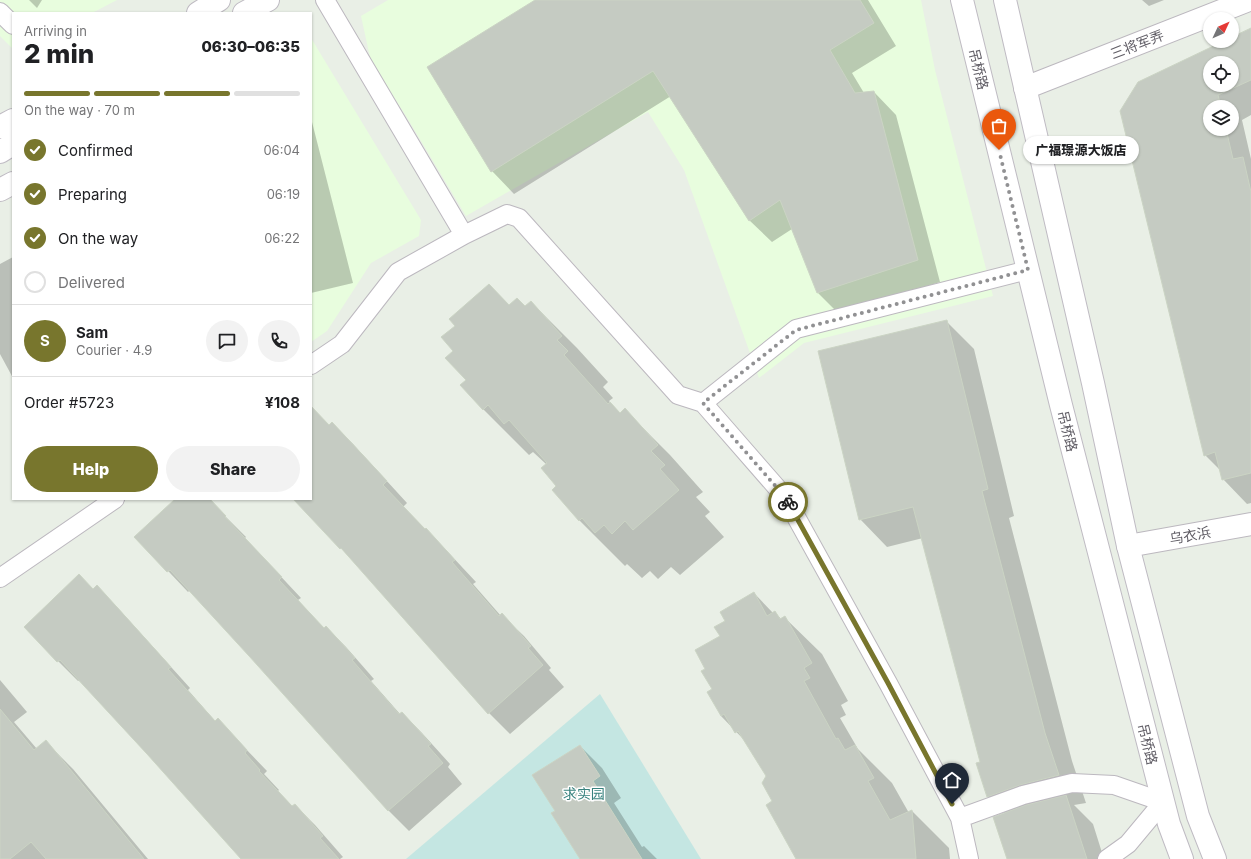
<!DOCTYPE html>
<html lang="en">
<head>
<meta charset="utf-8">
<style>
  body { margin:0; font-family:Inter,"Noto Sans SC",sans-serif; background:#f2f2f2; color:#202124; height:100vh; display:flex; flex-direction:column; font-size:15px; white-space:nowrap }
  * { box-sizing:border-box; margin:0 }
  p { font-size:13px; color:#757577 }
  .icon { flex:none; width:22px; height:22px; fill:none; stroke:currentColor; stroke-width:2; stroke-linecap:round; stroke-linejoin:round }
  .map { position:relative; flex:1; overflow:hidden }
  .sheet { position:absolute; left:12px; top:12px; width:300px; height:488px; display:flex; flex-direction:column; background:#fff; border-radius:0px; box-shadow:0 1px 3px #0004 }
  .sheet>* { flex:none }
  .needle { width:26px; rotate:46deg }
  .tools { position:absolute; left:1203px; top:12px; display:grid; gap:8px }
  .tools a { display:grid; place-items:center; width:36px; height:36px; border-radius:50%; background:#fff; box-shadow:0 1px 3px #0004; font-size:20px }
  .pin { position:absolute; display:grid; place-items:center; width:34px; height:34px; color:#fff; margin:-41px -17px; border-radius:50% 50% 50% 0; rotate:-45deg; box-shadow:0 0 4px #0007 }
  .pin .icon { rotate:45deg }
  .courier { position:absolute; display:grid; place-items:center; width:40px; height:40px; margin:-20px; border:3px solid #78762d; border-radius:50%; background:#fff; color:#222; box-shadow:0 1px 5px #0007 }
  .bubble { position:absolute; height:28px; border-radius:14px; background:#fff; box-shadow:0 1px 3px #0004; font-size:13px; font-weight:800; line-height:28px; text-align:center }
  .overview em { font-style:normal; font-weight:800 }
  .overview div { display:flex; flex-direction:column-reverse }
  .overview { display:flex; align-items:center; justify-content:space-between; height:68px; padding:0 12px }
  h1 { font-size:26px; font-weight:800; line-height:30px }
  .bar { display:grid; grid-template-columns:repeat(4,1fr); gap:6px 4px; align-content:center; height:48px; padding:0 12px }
  .bar i { height:5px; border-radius:3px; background:#e0e0e0 }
  .bar .current { background:#78762d }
  .bar p { grid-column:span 4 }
  .line { display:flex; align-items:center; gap:10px; padding:0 12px; border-top:1px solid #e0e0e0 }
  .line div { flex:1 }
  .round { display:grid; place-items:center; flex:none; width:42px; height:42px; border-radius:21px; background:#f2f2f2 }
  ol { padding:0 12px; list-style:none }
  li { display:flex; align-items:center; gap:12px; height:44px }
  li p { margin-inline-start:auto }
  li .icon { padding:4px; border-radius:50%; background:#78762d; color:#fff; stroke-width:4 }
  li:last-child { color:#757577 }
  li i { width:22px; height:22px; border:2px solid #e0e0e0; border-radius:50% }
  .primary-button { display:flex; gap:8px; margin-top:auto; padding:8px 12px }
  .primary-button a { flex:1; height:46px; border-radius:24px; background:#78762d; color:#fff; font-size:16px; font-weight:800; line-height:46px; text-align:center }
  .primary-button a+a { background:#f2f2f2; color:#202124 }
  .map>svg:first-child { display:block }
  .commercial { fill:#e8fdde }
  .green { fill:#c4e6e2 }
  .shadow { fill:#0003; fill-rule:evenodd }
  .building { fill:#c5cbc2; stroke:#cbd4c4; fill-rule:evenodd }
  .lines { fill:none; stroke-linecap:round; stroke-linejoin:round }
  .lane-casing { stroke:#bcb8bf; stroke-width:20 }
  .street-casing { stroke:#bcb8bf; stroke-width:24 }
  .secondary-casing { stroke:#bfbbc3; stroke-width:24 }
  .lane { stroke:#fff; stroke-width:18 }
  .street { stroke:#fff; stroke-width:22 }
  .secondary { stroke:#fff; stroke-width:22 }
  .done { stroke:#919193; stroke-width:4; stroke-dasharray:0 7.2 }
  .route { stroke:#78762d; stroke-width:5 }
  .labels { text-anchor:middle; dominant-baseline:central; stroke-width:3; stroke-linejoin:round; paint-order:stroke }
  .street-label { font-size:14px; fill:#615e66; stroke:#fff }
  .park-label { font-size:14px; fill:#38827e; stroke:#fff }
</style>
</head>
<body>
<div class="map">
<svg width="1251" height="859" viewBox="0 0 1251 859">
  <rect width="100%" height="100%" fill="#e9efe6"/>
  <path class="commercial" d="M 0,0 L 117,0 L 92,13 L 13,13 L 13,49 L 0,36 Z
    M 388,0 L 921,0 L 935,70 L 993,296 L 804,343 L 759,378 L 684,170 L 648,112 L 466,216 L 406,116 L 371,62 L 361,16 Z
    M 311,38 L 421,220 L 419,236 L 371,263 L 327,331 L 311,342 Z"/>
  <path class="green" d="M 600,694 L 701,859 L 406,859 Z"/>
  <path class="shadow" d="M 29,0 L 42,0 L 37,8 Z
    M 536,0 L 868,0 L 896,46 L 852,73 L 864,93 L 874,92 L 896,115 L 940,282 L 840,315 L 818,293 L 792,229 L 772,242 L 749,220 L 671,96 L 514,194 L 492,171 L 428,68 Z
    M 1142,0 L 1164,0 L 1149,6 Z
    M 1251,29 L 1251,115 L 1242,120 L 1251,159 L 1251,503 L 1247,504 L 1223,479 L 1221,471 L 1205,455 L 1121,111 L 1226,41 L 1232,41 L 1232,38 ZM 1210,63 L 1232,63 L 1232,85 L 1210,85 ZM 1210,107 L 1232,107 L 1232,129 L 1210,129 Z
    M 311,120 L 312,122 L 353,283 L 311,293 Z
    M 13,257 L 13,378 L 0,354 L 0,264 Z
    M 489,285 L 510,306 L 525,307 L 531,302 L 577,348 L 608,382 L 603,387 L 613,398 L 609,401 L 619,412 L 620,414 L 625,410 L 670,455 L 703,492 L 696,497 L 710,512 L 705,516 L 724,537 L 680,575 L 671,567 L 658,579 L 650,571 L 642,578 L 627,564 L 625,566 L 579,520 L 557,486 L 546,464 L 533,452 L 529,455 L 483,409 L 467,380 L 454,351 L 456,326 Z
    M 946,321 L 974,349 L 1014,516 L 1009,518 L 1072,761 L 1086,803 L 1074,805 L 1093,824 L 1104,859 L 1008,859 L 1005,814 L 988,797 L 981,763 L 923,538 L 887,547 L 860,519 Z
    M 311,411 L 329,426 L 332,423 L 353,444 L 407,503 L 403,507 L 447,551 L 476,582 L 473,584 L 501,616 L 502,615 L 524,636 L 551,668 L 549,670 L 564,687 L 510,734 L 489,713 L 356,564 L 295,499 L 311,499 Z
    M 176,499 L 208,499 L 246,537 L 245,538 L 301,598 L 298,600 L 324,629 L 326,627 L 346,647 L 374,679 L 371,681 L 400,714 L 402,713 L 422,733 L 450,764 L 448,767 L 462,784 L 409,831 L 389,811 L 250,655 L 190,590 L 188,592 L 136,537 Z
    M 97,587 L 117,607 L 190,688 L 188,690 L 216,722 L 218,720 L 267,771 L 264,774 L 279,790 L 278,791 L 293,807 L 295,805 L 315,825 L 343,857 L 340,859 L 243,859 L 80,680 L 78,681 L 58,661 L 94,590 Z
    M 754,593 L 773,613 L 775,612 L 781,619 L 784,617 L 822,654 L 848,701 L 841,705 L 846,715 L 840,718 L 858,749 L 892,783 L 909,813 L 912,811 L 949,848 L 950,859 L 797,859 L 774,802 L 768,776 L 747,743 L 721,716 L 713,689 L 721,637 L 726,621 Z
    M 0,680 L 27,712 L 14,722 L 37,749 L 46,742 L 73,769 L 148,859 L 4,859 L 0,854 Z
    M 580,746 L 602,768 L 621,798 L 614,803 L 642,847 L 644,846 L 657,859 L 582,859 L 556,811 Z"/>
  <path class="building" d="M 535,0 L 860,0 L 874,23 L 830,50 L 855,93 L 874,91 L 918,260 L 817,293 L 780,200 L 749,221 L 653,71 L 491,172 L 427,67 Z
    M 1251,28 L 1251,80 L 1218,95 L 1221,107 L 1210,107 L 1210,129 L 1226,129 L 1233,159 L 1243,157 L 1251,192 L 1251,473 L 1222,480 L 1215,452 L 1204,456 L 1120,111 L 1138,82 L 1224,41 L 1232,41 L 1232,37 ZM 1210,63 L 1232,63 L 1232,85 L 1210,85 Z
    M 489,284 L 509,305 L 517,298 L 525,306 L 531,301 L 562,336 L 557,340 L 568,351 L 564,355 L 608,404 L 610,402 L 620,413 L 625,408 L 658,445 L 651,451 L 665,465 L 660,469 L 679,490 L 633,530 L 625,521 L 612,534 L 604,525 L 595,533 L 582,518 L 579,521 L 552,490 L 556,486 L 541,468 L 547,463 L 509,420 L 504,424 L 488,405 L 483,410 L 460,385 L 466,380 L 445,358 L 453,351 L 441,337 L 455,326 L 449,319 Z
    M 947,320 L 988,489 L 982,491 L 1045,733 L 1059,775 L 1020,785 L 987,797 L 976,763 L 980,762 L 913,507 L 859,520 L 818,351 Z
    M 311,406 L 329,425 L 332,422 L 387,481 L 383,485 L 425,529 L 426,528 L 455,560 L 452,562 L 499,616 L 502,613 L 531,646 L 528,648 L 543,665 L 488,714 L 341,548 L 340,549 L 293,499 L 311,499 Z
    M 175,499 L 210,499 L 226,516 L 225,517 L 282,577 L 279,580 L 324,628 L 326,626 L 355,658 L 352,660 L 399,714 L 402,712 L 431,744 L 428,746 L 443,763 L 388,811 L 249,656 L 170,570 L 167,572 L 134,537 Z
    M 79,574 L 93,589 L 97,585 L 171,667 L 168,669 L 215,721 L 218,718 L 247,750 L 245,753 L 260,770 L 259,771 L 292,806 L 295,804 L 323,836 L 320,838 L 339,859 L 241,859 L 147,754 L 60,660 L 57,662 L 24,627 Z
    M 754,592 L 767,616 L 775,611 L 780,619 L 785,616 L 812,663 L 804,668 L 810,678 L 804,681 L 836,739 L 838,738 L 845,750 L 855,745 L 874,778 L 868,781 L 890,820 L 912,810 L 916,859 L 796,859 L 766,805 L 772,801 L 762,783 L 766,776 L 738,731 L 735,733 L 724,714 L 721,716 L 707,692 L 712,689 L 701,671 L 705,669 L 695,650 L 720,636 L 714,627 L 725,621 L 720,612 Z
    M 0,709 L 34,750 L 46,740 L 144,859 L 46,859 L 31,842 L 10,859 L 0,859 Z
    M 580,745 L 600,776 L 593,781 L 642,859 L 580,859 L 551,813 L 555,811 L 532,775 Z
    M 1066,795 L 1087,859 L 1007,859 L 993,817 L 1026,805 Z"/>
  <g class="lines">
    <defs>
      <path id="lane" d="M 325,0 L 464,235
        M 0,12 L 13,25
        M 311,365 L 342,344 L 398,272 L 464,235 L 507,214 L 519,218 L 678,395 L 703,403 L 796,329 L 1028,270
        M 703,403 L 785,497 L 888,683 L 960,818 L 969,859
        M 0,578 L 115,499
        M 960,818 L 1023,795 L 1072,783 L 1114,785 L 1163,802 L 1128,844 L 1107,859"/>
      <path id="street" d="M 1025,88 L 1249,0
        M 1128,546 L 1251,524"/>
      <path id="secondary" d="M 962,0 L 1061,405 L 1169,824 L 1182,859
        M 1005,0 L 1093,383 L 1128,546 L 1198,816 L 1215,859
        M 198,13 L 219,0
        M 244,13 L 268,0
        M 0,127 L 13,120
        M 0,152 L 13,144
        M 0,190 L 13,183"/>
    </defs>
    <use href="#lane" class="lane-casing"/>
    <use href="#street" class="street-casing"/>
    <use href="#secondary" class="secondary-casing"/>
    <use href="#lane" class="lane"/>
    <use href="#street" class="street"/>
    <use href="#secondary" class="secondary"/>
  </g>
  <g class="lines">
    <path class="done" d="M 788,502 L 785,497 L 703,403 L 796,330 L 1028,270 L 999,150"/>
    <path class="route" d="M 788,502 L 888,683 L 952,804"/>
  </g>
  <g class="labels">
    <g class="street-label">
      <text transform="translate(1137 44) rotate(-21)">三将军弄</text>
      <text transform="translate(979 69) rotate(76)">吊桥路</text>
      <text transform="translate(1068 431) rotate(76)">吊桥路</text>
      <text transform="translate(1190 535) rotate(-10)">乌衣浜</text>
      <text transform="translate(1148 744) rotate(76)">吊桥路</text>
    </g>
    <g class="park-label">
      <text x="584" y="793">求实园</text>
    </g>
  </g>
</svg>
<div class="tools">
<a><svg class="needle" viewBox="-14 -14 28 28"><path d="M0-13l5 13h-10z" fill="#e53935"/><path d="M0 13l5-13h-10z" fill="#757577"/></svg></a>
<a><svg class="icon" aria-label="locate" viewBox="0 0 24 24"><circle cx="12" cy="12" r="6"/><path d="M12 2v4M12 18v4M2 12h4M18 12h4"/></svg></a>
<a><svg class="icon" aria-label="layers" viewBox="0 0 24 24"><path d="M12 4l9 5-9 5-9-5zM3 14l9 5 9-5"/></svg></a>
</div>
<div class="pin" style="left:999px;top:150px;background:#ea580c"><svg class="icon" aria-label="bag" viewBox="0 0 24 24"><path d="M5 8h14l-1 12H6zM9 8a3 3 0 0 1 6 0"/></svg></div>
<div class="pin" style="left:952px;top:804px;background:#1f2937"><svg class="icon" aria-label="home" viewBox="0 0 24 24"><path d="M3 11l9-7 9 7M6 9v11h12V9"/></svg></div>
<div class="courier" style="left:788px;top:502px"><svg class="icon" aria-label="bike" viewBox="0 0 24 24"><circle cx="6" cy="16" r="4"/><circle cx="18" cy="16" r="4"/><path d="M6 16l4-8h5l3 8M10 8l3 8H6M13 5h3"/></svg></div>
<div class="bubble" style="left:1023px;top:136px;width:116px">广福璟源大饭店</div>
<section class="sheet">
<div class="overview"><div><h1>2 min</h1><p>Arriving in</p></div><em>06:30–06:35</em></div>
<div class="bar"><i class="current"></i><i class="current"></i><i class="current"></i><i></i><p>On the way · 70 m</p></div>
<ol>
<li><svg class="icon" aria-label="check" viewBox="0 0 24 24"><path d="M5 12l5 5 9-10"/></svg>Confirmed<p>06:04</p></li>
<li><svg class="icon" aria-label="check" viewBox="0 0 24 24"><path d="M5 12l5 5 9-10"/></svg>Preparing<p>06:19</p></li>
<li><svg class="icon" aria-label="check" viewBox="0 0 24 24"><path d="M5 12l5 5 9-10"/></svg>On the way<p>06:22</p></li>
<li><i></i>Delivered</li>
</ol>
<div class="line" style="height:72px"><b class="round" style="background:#78762d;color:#fff">S</b><div><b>Sam</b><p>Courier · 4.9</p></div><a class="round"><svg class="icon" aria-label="chat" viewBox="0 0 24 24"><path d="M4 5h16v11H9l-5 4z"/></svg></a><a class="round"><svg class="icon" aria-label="phone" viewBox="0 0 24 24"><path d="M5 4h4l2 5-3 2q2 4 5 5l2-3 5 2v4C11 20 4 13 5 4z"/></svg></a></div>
<div class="line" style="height:52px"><div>Order #5723</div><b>¥108</b></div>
<div class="primary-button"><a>Help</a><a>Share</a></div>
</section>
</div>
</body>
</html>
